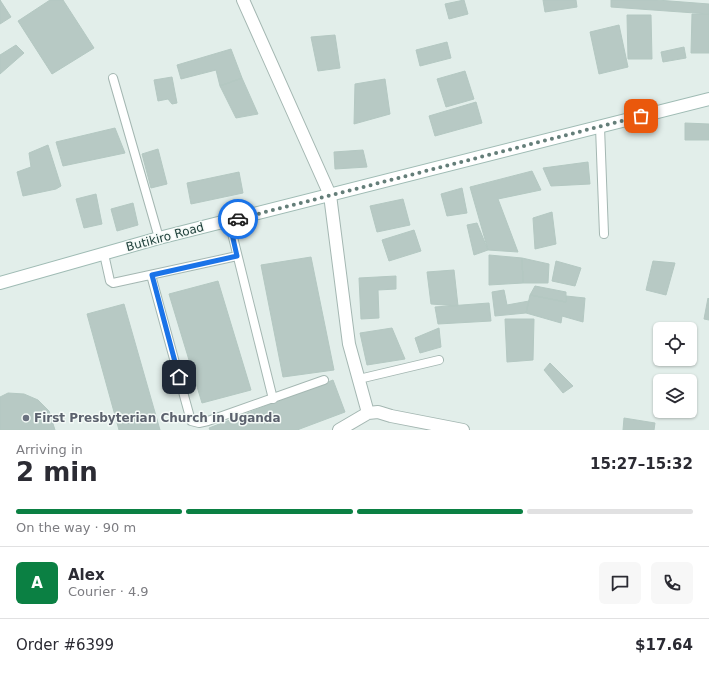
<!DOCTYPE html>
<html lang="en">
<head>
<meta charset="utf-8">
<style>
  body { margin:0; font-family:"DejaVu Sans",sans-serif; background:#f7f7f7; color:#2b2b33; height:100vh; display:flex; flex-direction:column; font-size:15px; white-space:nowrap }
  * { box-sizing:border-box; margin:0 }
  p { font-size:13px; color:#7c7c81 }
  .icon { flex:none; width:22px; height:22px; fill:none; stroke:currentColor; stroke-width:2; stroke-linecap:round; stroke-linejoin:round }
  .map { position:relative; height:430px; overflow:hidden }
  .sheet { display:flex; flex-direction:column; background:#fff; flex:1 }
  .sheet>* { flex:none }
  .tools { position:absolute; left:653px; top:322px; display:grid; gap:8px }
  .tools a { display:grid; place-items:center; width:44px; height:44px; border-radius:6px; background:#fff; box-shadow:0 1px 3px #0004; font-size:20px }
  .pin { position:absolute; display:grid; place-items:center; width:34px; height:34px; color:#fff; margin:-17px; border-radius:8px; box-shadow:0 2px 6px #0006 }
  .courier { position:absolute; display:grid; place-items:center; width:40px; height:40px; margin:-20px; border:3px solid #1a73e8; border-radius:50%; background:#fff; color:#222; box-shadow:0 1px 5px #0007 }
  .headline em { font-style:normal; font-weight:700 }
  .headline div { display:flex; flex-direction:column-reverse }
  .headline { display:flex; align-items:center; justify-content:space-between; height:68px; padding:0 16px }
  h1 { font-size:26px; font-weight:700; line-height:30px }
  .bar { display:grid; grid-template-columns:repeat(4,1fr); gap:6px 4px; align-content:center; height:48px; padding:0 16px }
  .bar i { height:5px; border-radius:3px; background:#e1e1e2 }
  .bar .current { background:#0b8043 }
  .bar p { grid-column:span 4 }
  .line { display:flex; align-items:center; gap:10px; padding:0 16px; border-top:1px solid #e1e1e2 }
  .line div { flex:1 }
  .round { display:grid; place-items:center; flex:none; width:42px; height:42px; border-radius:6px; background:#f7f7f7 }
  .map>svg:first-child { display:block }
  .building { fill:#b7c9c4; stroke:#b4c8c2 }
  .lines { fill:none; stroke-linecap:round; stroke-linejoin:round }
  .service-casing { stroke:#a4b7b2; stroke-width:10 }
  .minor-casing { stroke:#a4b7b2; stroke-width:14 }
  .secondary-casing { stroke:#9fbbb4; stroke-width:14 }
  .service { stroke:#fff; stroke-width:8 }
  .minor { stroke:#fff; stroke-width:12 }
  .secondary { stroke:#fff; stroke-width:12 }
  .done { stroke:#647e79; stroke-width:4; stroke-dasharray:0 7.2 }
  .route { stroke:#1a73e8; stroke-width:5 }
  .worship-dot { fill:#6b7280; stroke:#f4faf7; stroke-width:1.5 }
  .labels { text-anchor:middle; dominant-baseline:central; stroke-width:3; stroke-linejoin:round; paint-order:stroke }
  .street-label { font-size:12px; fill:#20413c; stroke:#f4faf7 }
  .worship-label { font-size:12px; font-weight:bold; fill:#5b616d; stroke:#f4faf7; text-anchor:start }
</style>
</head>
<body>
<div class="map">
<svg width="709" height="430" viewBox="0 0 709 430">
  <rect width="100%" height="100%" fill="#e2eeea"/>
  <path class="building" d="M 0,0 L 11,17 L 0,24 Z
    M 50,0 L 63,0 L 94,48 L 52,74 L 18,21 Z
    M 464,0 L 468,14 L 449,19 L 445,4 Z
    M 543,0 L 576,0 L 577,7 L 545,12 Z
    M 611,0 L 657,0 L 709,4 L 709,14 L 611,7 Z
    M 692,14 L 709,14 L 709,53 L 691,53 Z
    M 627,15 L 651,15 L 652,59 L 628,59 Z
    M 619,25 L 628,67 L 599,74 L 590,32 Z
    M 335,35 L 340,68 L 318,71 L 311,37 Z
    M 447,42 L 451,58 L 420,66 L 416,50 Z
    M 16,45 L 24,53 L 0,74 L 0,55 Z
    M 684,47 L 686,58 L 663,62 L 661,52 Z
    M 231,49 L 242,78 L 220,86 L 216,70 L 181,79 L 177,65 Z
    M 465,71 L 474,99 L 446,107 L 437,79 Z
    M 172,77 L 177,103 L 172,104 L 168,99 L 158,101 L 154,80 Z
    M 242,78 L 258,114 L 236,118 L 220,86 Z
    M 385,79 L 390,114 L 354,124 L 355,84 Z
    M 476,102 L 482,123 L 435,136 L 429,116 Z
    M 685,123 L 709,124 L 709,140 L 685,140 Z
    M 115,128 L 125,153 L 63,166 L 56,142 Z
    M 48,145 L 61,186 L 56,189 L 23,196 L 17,172 L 31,167 L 29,153 Z
    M 158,149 L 167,184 L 151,188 L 142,154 Z
    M 363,150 L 367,167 L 335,169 L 334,152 Z
    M 588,162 L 590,184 L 551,186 L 543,168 Z
    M 532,171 L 541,190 L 498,199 L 518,252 L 488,250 L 470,187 Z
    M 239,172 L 243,193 L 191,204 L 187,183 Z
    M 462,188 L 467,213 L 447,216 L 441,194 Z
    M 96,194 L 102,224 L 84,228 L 76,199 Z
    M 403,199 L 410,225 L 377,232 L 370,206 Z
    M 133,203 L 138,225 L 117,231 L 111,209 Z
    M 552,212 L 556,244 L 535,249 L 533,218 Z
    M 477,223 L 488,250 L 474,255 L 467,225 Z
    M 414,230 L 421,251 L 389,261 L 382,240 Z
    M 489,255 L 522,258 L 523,283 L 489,285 Z
    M 311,257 L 334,370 L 283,377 L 261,265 Z
    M 522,258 L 549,264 L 548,283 L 523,283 Z
    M 556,261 L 581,268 L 575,286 L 552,281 Z
    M 653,261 L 675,263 L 666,295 L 646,290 Z
    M 454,270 L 458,306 L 431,304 L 427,272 Z
    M 396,276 L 396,289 L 378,290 L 379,318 L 361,319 L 359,278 Z
    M 218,281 L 251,390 L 202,403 L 169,294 Z
    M 535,286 L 566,292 L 566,302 L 530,295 Z
    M 504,290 L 507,305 L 529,301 L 526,313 L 495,316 L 492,292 Z
    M 530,295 L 566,302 L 566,296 L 585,298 L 583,322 L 562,316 L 561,323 L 526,313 Z
    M 708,298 L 709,299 L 709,320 L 704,319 Z
    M 489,303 L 491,321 L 438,324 L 435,307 Z
    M 124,304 L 160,430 L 119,430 L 87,314 Z
    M 505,319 L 534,319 L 533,360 L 507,362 Z
    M 392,328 L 405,359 L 367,365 L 360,333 Z
    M 439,328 L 441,347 L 420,353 L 415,338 Z
    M 550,363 L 573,386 L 563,393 L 544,370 Z
    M 333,380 L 345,412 L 297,430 L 210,430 L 209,428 Z
    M 8,393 L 24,394 L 38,400 L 49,411 L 55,430 L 0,430 L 0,397 Z
    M 624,418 L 655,423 L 654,430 L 623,430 Z"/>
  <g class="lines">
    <defs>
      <path id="service" d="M 113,78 L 159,238
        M 600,127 L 604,234
        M 229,221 L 273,399
        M 104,254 L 110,281 L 113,283 L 237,256
        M 151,275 L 191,421 L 199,423 L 208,421 L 324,380
        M 359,379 L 439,360"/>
      <path id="minor" d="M 243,0 L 330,195 L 349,344 L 368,413 L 378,412 L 391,416 L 463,430
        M 339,430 L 368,413"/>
      <path id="secondary" d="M 0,283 L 159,238 L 709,99"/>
    </defs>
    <use href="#service" class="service-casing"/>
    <use href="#minor" class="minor-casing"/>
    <use href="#secondary" class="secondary-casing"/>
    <use href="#service" class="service"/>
    <use href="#minor" class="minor"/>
    <use href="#secondary" class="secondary"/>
  </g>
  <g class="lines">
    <path class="done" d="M 238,219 L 641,116"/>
    <path class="route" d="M 179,377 L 152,275 L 237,256 L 229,221 L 238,219"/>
  </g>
  <circle class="worship-dot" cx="26" cy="418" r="4"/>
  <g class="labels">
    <g class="street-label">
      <text transform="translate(165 237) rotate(-15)">Butikiro Road</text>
    </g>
    <g class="worship-label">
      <text x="34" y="418">First Presbyterian Church in Uganda</text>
    </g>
  </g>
</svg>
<div class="tools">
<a><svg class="icon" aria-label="locate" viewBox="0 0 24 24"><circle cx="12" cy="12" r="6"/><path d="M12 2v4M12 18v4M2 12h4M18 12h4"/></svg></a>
<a><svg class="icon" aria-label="layers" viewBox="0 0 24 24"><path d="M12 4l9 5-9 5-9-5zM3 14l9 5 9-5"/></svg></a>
</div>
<div class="pin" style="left:641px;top:116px;background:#ea580c"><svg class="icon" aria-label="bag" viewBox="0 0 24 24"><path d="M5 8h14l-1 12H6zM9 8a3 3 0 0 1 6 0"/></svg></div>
<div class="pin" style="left:179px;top:377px;background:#1f2937"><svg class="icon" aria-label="home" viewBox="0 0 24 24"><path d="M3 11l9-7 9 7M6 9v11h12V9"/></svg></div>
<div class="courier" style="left:238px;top:219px"><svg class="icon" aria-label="car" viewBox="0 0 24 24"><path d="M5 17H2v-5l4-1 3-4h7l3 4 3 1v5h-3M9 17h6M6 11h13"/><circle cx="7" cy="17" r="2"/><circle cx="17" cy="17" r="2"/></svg></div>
</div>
<section class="sheet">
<div class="headline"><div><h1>2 min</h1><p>Arriving in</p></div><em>15:27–15:32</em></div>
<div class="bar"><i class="current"></i><i class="current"></i><i class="current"></i><i></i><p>On the way · 90 m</p></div>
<div class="line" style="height:72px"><b class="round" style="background:#0b8043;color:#fff">A</b><div><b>Alex</b><p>Courier · 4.9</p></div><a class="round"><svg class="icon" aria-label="chat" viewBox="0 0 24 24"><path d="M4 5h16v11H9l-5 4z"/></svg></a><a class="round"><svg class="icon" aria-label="phone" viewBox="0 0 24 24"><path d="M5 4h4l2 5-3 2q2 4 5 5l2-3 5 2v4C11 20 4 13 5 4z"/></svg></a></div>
<div class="line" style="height:52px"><div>Order #6399</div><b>$17.64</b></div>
</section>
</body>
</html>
